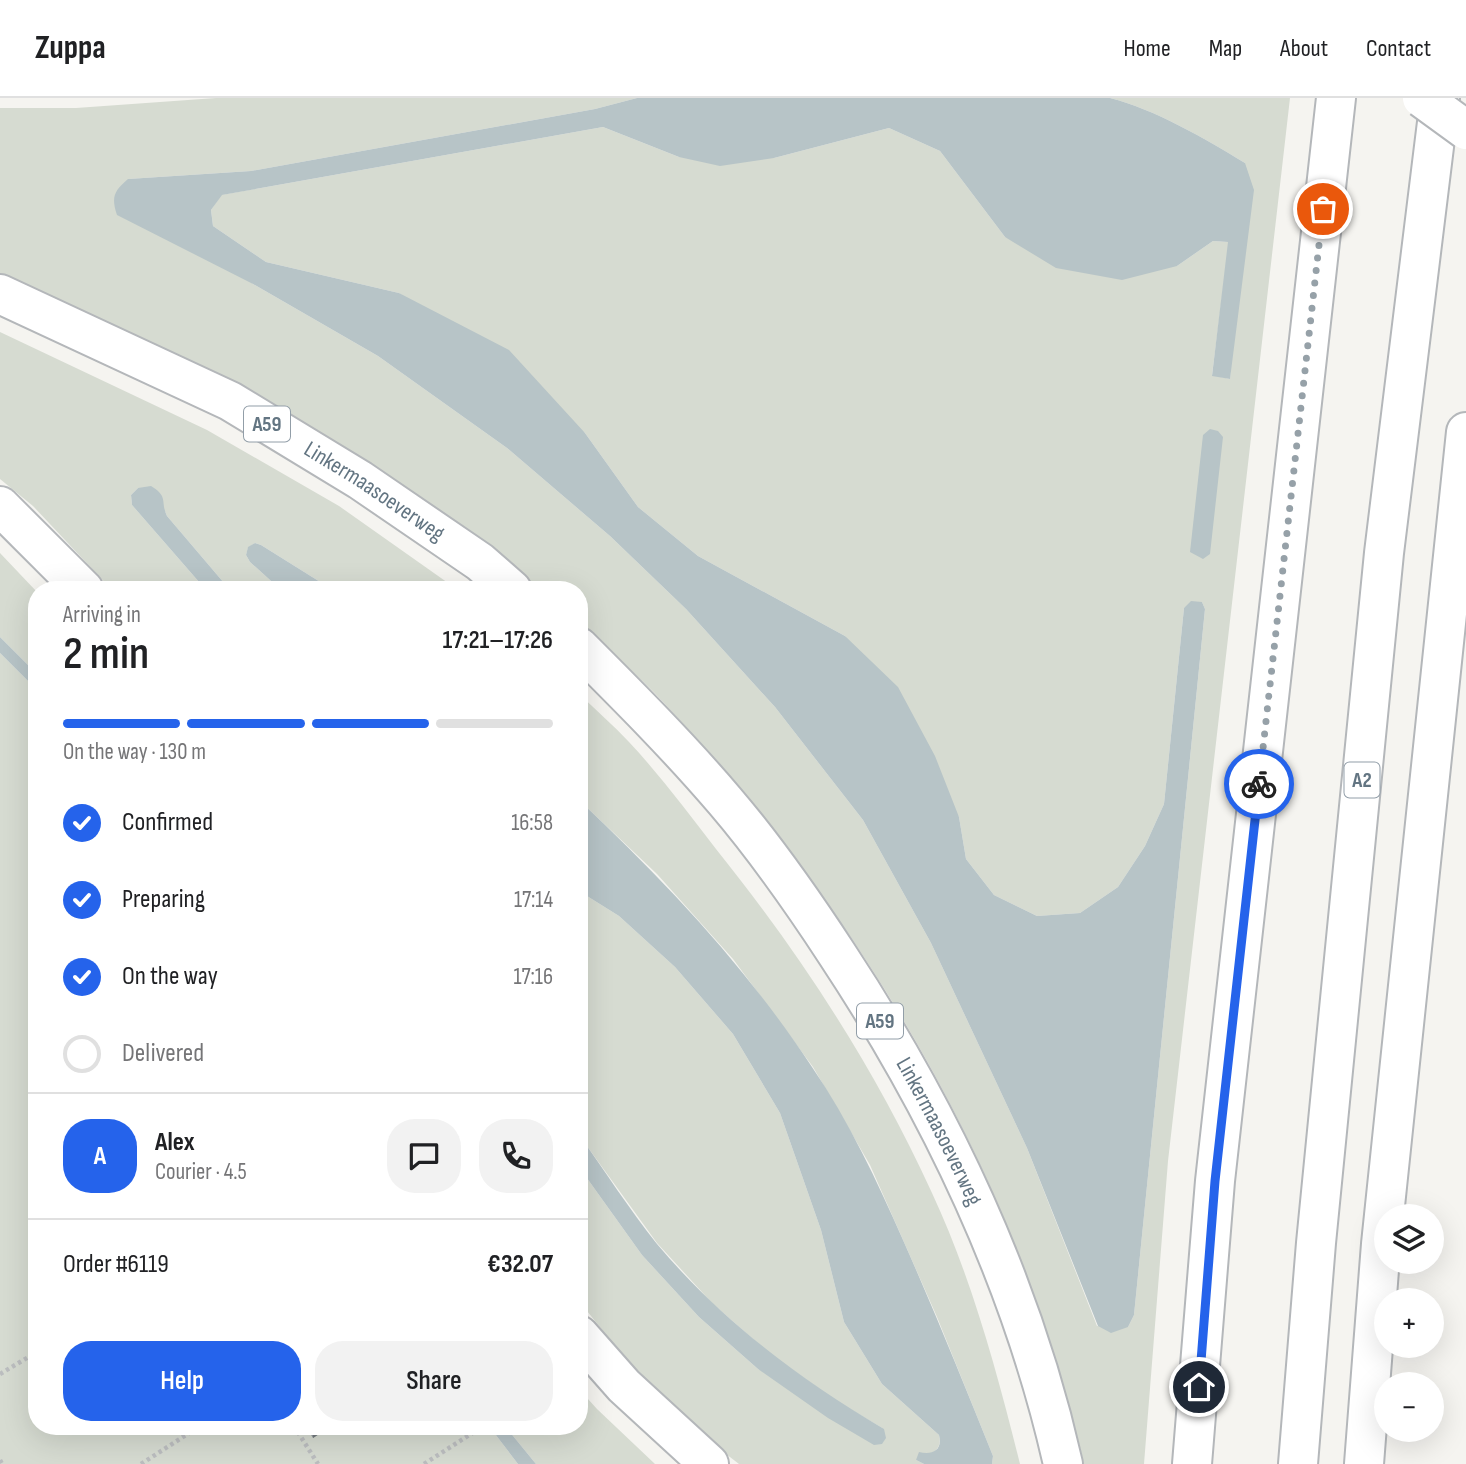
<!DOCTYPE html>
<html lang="en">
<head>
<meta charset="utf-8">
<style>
  body { margin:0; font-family:"Sofia Sans Condensed",sans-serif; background:#f2f2f2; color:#202124; height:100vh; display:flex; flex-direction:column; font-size:26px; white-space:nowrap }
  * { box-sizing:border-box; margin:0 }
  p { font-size:23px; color:#757577 }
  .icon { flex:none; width:38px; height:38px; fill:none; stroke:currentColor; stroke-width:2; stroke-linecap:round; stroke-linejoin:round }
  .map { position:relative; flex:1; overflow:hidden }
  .side { position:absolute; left:28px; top:483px; width:560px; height:854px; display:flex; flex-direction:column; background:#fff; border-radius:28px; box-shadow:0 7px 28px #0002 }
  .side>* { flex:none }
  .tools { position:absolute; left:1374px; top:1106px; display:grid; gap:14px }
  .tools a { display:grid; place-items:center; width:70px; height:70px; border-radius:50%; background:#fff; box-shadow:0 7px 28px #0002; font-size:35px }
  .pin { position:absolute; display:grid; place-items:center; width:60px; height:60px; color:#fff; margin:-30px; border:4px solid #fff; border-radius:50%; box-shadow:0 2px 7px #0007 }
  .courier { position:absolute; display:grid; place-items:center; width:70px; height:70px; margin:-35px; border:5px solid #2563eb; border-radius:50%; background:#fff; color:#222; box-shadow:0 2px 9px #0007 }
  .summary em { font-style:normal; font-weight:600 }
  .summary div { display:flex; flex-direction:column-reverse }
  .summary { display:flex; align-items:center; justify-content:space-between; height:119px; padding:0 35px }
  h1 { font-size:46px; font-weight:600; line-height:52px }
  .bar { display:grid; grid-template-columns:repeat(4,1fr); gap:10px 7px; align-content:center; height:84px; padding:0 35px }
  .bar i { height:9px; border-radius:5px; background:#e0e0e0 }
  .bar .current { background:#2563eb }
  .bar p { grid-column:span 4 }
  .line { display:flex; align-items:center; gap:18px; padding:0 35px; border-top:2px solid #e0e0e0 }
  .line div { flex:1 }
  .round { display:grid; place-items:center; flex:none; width:74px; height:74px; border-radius:28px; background:#f2f2f2 }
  ol { padding:0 35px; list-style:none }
  li { display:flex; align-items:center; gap:21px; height:77px }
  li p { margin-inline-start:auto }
  li .icon { padding:7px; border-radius:50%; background:#2563eb; color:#fff; stroke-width:4 }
  li:last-child { color:#757577 }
  li i { width:38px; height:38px; border:4px solid #e0e0e0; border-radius:50% }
  .primary-button { display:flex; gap:14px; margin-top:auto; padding:14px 35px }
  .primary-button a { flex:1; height:80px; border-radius:28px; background:#2563eb; color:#fff; font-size:28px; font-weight:600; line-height:80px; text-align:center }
  .primary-button a+a { background:#f2f2f2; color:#202124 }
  header { display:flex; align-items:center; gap:42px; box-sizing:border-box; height:98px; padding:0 35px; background:#fff; border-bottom:2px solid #e0e0e0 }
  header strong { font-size:33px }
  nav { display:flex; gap:38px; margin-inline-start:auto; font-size:24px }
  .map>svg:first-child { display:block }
  .green { fill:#d6dbd1 }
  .water { fill:#b7c4c7 }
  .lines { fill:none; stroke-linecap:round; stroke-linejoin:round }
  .motorway-casing { stroke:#b4b7ba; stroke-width:42 }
  .path { stroke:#bbbdbf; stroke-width:4.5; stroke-dasharray:3.5 3.5; stroke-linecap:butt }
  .motorway { stroke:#fff; stroke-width:38 }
  .motorway-bridge-casing { stroke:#b4b7ba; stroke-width:42; stroke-linecap:butt }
  .motorway-bridge { stroke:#fff; stroke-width:38 }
  .wall { fill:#8f969b }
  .shaded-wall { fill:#747a7e }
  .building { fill:#a6afb4; stroke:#747a7e; stroke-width:2 }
  .done { stroke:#96a1a8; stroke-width:7; stroke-dasharray:0 12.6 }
  .route { stroke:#2563eb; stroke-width:9 }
  .labels { text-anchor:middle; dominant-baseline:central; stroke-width:7; stroke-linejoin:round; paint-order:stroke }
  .shield { fill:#fff; stroke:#929ea8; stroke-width:2 }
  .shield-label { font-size:21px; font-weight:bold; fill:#637582 }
  .street-label { font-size:23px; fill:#637582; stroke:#fff }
</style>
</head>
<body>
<header>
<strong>Zuppa</strong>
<nav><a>Home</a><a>Map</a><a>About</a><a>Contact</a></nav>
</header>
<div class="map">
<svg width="1466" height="1366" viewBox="0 0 1466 1366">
  <rect width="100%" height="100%" fill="#f5f4f0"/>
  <path class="green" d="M 216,0 L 637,0 L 595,11 L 251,73 L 128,81 L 253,186 L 378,258 L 507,350 L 610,438 L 686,511 L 775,609 L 863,722 L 931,845 L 1027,1050 L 1097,1228 L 1128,1229 L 1134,1217 L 1205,511 L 1202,504 L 1184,510 L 1164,706 L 1145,748 L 1118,789 L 1080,815 L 1037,818 L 994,797 L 966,761 L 959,719 L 845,538 L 698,458 L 638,409 L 585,335 L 399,195 L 266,164 L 213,128 L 211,112 L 221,97 L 603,29 L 679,59 L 774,60 L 889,30 L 940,53 L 1005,139 L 1177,168 L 1213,143 L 1229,144 L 1212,277 L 1230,281 L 1245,65 C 1206,41 1154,11 1110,0 L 1290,0 L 1168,1063 L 1144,1366 L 1084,1366 C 1017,1077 865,821 664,605 C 638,577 607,551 579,525 L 579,492 L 538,492 L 478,444 L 236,287 L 0,175 L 0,10 L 76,10 Z
    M 0,234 L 207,332 L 339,408 L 458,492 L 333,492 L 261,447 L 255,445 L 248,450 L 246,457 L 250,464 L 281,492 L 230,492 L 167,418 L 164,411 L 138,390 L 131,397 L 132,407 L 206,492 L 112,492 L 33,408 L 0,381 Z
    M 0,455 L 37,494 L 37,576 L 0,539 Z
    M 0,555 L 37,592 L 37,1328 L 489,1328 L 518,1366 L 0,1366 Z
    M 579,596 C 596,612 613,627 629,644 C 660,677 688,715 716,751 C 801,857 875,970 932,1095 C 972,1181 997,1274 1020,1366 L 992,1366 L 993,1358 L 937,1219 L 870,1067 L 813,969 L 733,861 L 657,776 L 579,702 Z
    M 579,793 L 619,818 L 675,869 L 733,936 L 780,1015 L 821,1132 L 844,1224 L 882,1286 L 939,1337 C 943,1354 929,1357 916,1362 L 924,1366 L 739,1366 L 708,1342 L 636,1274 L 579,1203 L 579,1069 L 642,1157 L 699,1219 L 758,1271 L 884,1331 L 838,1304 L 770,1256 L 712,1205 L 657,1145 L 579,1037 Z
    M 579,1291 L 597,1311 L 655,1366 L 536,1366 L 505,1328 L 579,1328 Z"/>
  <path class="water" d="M 637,0 L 1110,0 C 1154,11 1206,41 1245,65 L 1254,92 L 1230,281 L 1212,278 L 1228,144 L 1213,143 L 1177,168 L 1122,182 L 1056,170 L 1005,139 L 940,53 L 889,30 L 774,60 L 720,68 L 679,59 L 603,29 L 222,97 L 211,112 L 213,128 L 266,164 L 399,195 L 509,252 L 585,335 L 638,409 L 698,458 L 845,538 L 898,589 L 935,658 L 959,719 L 966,761 L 994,797 L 1037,818 L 1080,815 L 1118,789 L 1145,748 L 1164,706 L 1184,510 L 1191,503 L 1202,504 L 1205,511 L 1134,1217 L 1128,1229 L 1111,1235 L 1098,1228 L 1027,1050 L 931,845 L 863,722 L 775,609 L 686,511 L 610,438 L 507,350 L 378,258 L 253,186 L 117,117 C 111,99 114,93 128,81 L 251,73 L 595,11 Z
    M 1210,331 L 1218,333 L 1223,339 L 1210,456 L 1203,461 L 1190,454 L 1203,337 Z
    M 151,388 C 169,399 160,403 167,418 L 230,492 L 206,492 L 132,407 L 131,397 L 138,390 Z
    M 255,445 L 261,447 L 333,492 L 281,492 L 250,464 L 246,457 L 248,449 Z
    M 0,539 L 37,576 L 37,592 L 0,555 Z
    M 579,702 C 666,784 746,869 812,969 C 849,1023 877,1083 903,1142 C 935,1214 964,1286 993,1358 L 992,1366 L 924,1366 L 916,1362 L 919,1354 C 932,1357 943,1353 939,1337 L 882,1286 L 844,1224 L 821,1132 L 780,1015 L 733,936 L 675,869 L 619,818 L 579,793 Z
    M 579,1037 C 605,1073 629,1111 657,1146 C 722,1223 798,1280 884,1331 L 886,1340 L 882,1346 L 874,1347 L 828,1320 L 758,1271 L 699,1219 L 642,1157 L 579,1069 Z
    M 489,1328 L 505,1328 L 536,1366 L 518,1366 Z"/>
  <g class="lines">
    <defs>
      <g id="motorway">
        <path id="s1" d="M 0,196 L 230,303 L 360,382 L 480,464 L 512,492"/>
        <path d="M 0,408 L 84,492"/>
        <path id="s2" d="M 579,549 C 629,599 679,649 725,703 C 766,751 803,804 837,856 C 940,1012 1022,1184 1063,1366"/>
        <path d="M 579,1237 L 624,1288 L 709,1366"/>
        <path d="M 1192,1366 L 1215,1083 L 1336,0"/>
        <path d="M 1298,1366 L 1316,1145 L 1384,455 L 1440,0"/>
        <path d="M 1364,1366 L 1381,1146 L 1466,334"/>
      </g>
    </defs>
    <use href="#motorway" class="motorway-casing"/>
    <path class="path" d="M 0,1276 L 37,1254
      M 294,1328 L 318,1366
      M 0,1362 L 2,1366
      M 141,1366 L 200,1328
      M 424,1366 L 474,1334"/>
    <use href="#motorway" class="motorway"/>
    <defs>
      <path id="motorway-bridge" d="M 1422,0 L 1466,32"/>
    </defs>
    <use href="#motorway-bridge" class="motorway-bridge-casing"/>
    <use href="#motorway-bridge" class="motorway-bridge"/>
  </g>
  <path class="wall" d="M 307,1328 L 325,1328 L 325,1332 L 313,1340 L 307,1330 Z"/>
  <path class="shaded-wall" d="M 320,1328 L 325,1328 L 325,1332 L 313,1340 L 313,1332 Z"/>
  <path class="building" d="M 311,1328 L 320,1328 L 313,1332 Z"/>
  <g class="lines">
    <path class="done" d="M 1259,686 L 1323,111"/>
    <path class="route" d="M 1199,1289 L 1215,1083 L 1259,686"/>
  </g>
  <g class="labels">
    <g class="shield">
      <rect x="244" y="308.5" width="46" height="35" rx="5"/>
      <rect x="1344.5" y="664.5" width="35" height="35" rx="5"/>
      <rect x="857" y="905.5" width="46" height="35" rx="5"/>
    </g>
    <g class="shield-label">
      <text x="267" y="326">A59</text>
      <text x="1362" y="682">A2</text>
      <text x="880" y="923">A59</text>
    </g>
    <g class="street-label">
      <text stroke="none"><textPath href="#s1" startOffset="424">Linkermaasoeverweg</textPath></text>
      <text stroke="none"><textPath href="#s2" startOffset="607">Linkermaasoeverweg</textPath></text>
    </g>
  </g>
</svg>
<div class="tools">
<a><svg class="icon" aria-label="layers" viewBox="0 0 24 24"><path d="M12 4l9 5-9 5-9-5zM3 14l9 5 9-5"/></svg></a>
<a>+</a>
<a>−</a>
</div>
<div class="pin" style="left:1323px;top:111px;background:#ea580c"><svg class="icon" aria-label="bag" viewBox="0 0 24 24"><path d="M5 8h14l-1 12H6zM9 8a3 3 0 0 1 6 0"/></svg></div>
<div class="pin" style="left:1199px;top:1289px;background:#1f2937"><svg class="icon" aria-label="home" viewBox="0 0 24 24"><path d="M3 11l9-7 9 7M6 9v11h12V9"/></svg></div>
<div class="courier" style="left:1259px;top:686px"><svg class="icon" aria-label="bike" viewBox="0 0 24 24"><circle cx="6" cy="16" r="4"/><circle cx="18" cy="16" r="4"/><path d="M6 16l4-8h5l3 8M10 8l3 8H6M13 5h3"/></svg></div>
<section class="side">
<div class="summary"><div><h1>2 min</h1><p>Arriving in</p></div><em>17:21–17:26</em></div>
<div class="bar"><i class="current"></i><i class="current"></i><i class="current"></i><i></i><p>On the way · 130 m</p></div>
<ol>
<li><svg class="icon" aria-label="check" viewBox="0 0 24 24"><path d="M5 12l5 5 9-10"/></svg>Confirmed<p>16:58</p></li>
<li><svg class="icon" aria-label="check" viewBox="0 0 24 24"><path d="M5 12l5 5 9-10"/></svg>Preparing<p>17:14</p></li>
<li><svg class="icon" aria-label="check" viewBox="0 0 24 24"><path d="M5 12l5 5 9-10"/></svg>On the way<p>17:16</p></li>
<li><i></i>Delivered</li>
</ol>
<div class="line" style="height:126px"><b class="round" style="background:#2563eb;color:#fff">A</b><div><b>Alex</b><p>Courier · 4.5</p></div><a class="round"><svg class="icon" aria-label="chat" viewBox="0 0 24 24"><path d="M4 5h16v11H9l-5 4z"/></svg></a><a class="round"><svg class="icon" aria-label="phone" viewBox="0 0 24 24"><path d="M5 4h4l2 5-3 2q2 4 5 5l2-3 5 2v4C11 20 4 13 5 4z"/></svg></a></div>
<div class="line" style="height:91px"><div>Order #6119</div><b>€32.07</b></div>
<div class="primary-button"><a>Help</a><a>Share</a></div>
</section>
</div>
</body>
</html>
